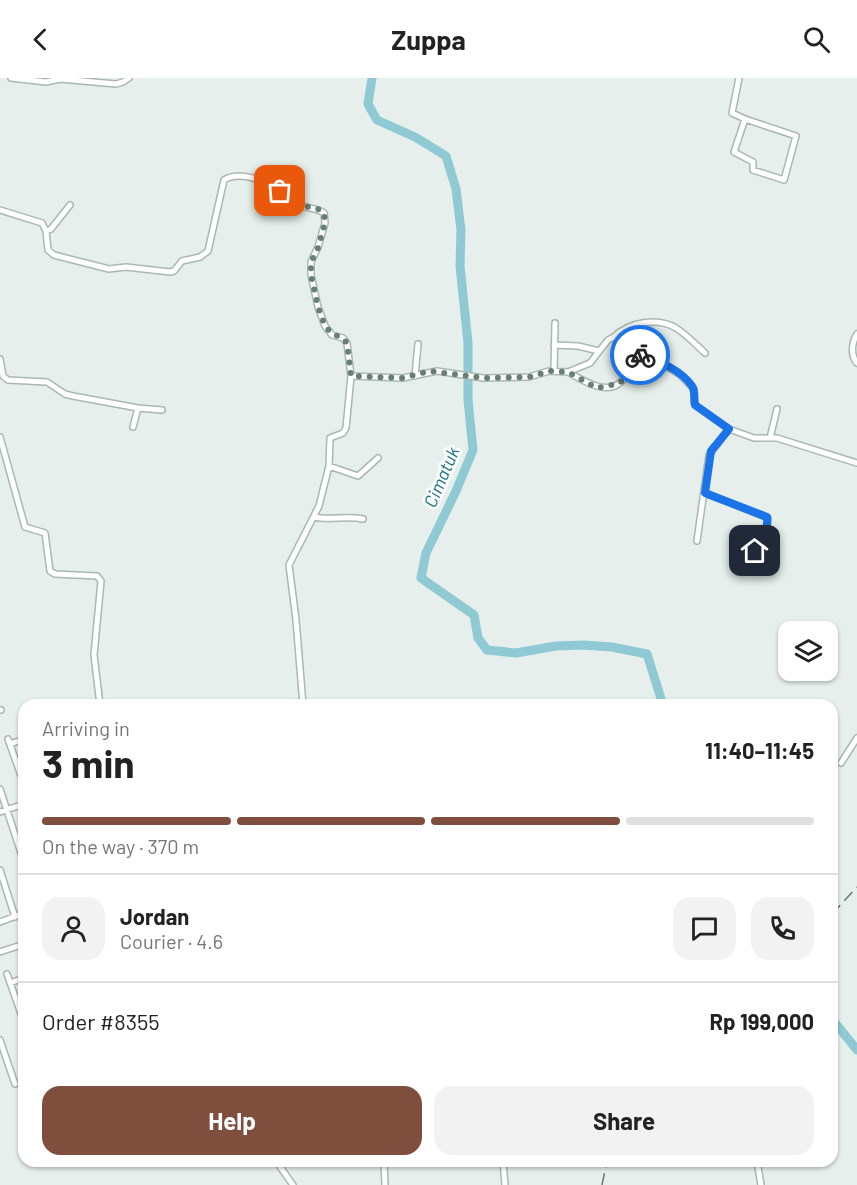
<!DOCTYPE html>
<html lang="en">
<head>
<meta charset="utf-8">
<style>
  body { margin:0; font-family:Barlow,sans-serif; background:#f2f2f2; color:#222; height:100vh; display:flex; flex-direction:column; font-size:22px; white-space:nowrap }
  * { box-sizing:border-box; margin:0 }
  p { font-size:20px; color:#767676 }
  .icon { flex:none; width:33px; height:33px; fill:none; stroke:currentColor; stroke-width:2; stroke-linecap:round; stroke-linejoin:round }
  .map { position:relative; flex:1; overflow:hidden }
  .panel { position:absolute; left:18px; top:621px; width:820px; height:468px; display:flex; flex-direction:column; background:#fff; border-radius:18px; box-shadow:0 2px 4px #0004 }
  .panel>* { flex:none }
  .buttons { position:absolute; left:778px; top:543px; display:grid; gap:12px }
  .buttons a { display:grid; place-items:center; width:60px; height:60px; border-radius:12px; background:#fff; box-shadow:0 2px 4px #0004; font-size:30px }
  .pin { position:absolute; display:grid; place-items:center; width:51px; height:51px; color:#fff; margin:-26px; border-radius:12px; box-shadow:0 3px 9px #0006 }
  .courier { position:absolute; display:grid; place-items:center; width:60px; height:60px; margin:-30px; border:4px solid #1a73e8; border-radius:50%; background:#fff; color:#222; box-shadow:0 2px 8px #0007 }
  .summary em { font-style:normal; font-weight:700 }
  .summary div { display:flex; flex-direction:column-reverse }
  .summary { display:flex; align-items:center; justify-content:space-between; height:102px; padding:0 24px }
  h1 { font-size:39px; font-weight:700; line-height:45px }
  .bar { display:grid; grid-template-columns:repeat(4,1fr); gap:9px 6px; align-content:center; height:72px; padding:0 24px }
  .bar i { height:8px; border-radius:4px; background:#e0e0e0 }
  .bar .active { background:#804e3d }
  .bar p { grid-column:span 4 }
  .line { display:flex; align-items:center; gap:15px; padding:0 24px; border-top:2px solid #e0e0e0 }
  .line div { flex:1 }
  .round { display:grid; place-items:center; flex:none; width:63px; height:63px; border-radius:18px; background:#f2f2f2 }
  .action { display:flex; gap:12px; margin-top:auto; padding:12px 24px }
  .action a { flex:1; height:69px; border-radius:18px; background:#804e3d; color:#fff; font-size:24px; font-weight:700; line-height:69px; text-align:center }
  .action a+a { background:#f2f2f2; color:#222 }
  header { display:flex; justify-content:space-between; align-items:center; height:78px; padding:0 24px; background:#fff; font-size:27px; font-weight:700 }
  .map>svg:first-child { display:block }
  .lines { fill:none; stroke-linecap:round; stroke-linejoin:round }
  .river { stroke:#8ec9d4; stroke-width:9 }
  .minor-casing { stroke:#a8b8b2; stroke-width:8 }
  .minor { stroke:#fff; stroke-width:5 }
  .rail { stroke:#5f7d75; stroke-width:1.5; stroke-dasharray:12 6; stroke-linecap:butt }
  .done { stroke:#687f78; stroke-width:6; stroke-dasharray:0 10.8 }
  .route { stroke:#1a73e8; stroke-width:8 }
  .labels { text-anchor:middle; dominant-baseline:central; stroke-width:6; stroke-linejoin:round; paint-order:stroke }
  .water-label { font-size:18px; font-style:italic; fill:#1c6f80; stroke:#f7fbf9 }
</style>
</head>
<body>
<header><svg class="icon" aria-label="back" viewBox="0 0 24 24"><path d="M15 5l-7 7 7 7"/></svg>Zuppa<svg class="icon" aria-label="search" viewBox="0 0 24 24"><circle cx="10" cy="10" r="6"/><path d="M15 15l6 6"/></svg></header>
<div class="map">
<svg width="857" height="1107" viewBox="0 0 857 1107">
  <rect width="100%" height="100%" fill="#e6efeb"/>
  <g class="lines">
    <path class="river" d="M 372,0 L 368,26 L 377,42 L 415,59 L 446,78 L 456,111 L 461,152 L 460,188 L 468,265 L 468,322 L 473,372 L 456,413 L 426,475 L 421,500 L 474,537 L 478,560 L 487,572 L 516,575 L 556,568 L 583,567 L 612,569 L 647,576 L 663,627
      M 832,941 L 857,972"/>
    <defs>
      <path id="minor" d="M 11,0 L 46,4 L 60,1 L 116,6 L 123,4 L 129,0
        M 739,0 L 732,35 L 745,41 L 734,74 L 753,84 L 753,92 L 784,102 L 796,58 L 745,41
        M 0,132 L 42,145 L 46,153 L 48,172 L 54,177 L 109,191 L 126,189 L 170,194 L 174,193 L 182,183 L 200,179 L 208,173 L 224,102 C 242,91 271,106 287,116 C 292,120 296,125 302,128 C 310,131 317,130 324,135 L 325,145 L 318,169 L 311,184 L 311,197 L 318,229 L 325,248 L 332,257 L 343,260 L 347,265 L 351,298 L 403,300 L 437,293 L 483,300 L 529,299 L 549,293 L 568,294 L 590,285 L 608,262 L 614,259 L 640,276 L 661,285 L 679,296 L 694,311 L 695,327 L 729,351 L 754,360 L 777,360 L 857,385
        M 46,153 L 51,151 L 70,127
        M 857,256 C 852,264 850,277 857,285
        M 614,259 C 629,244 657,239 676,250 C 687,257 696,267 705,275
        M 554,267 L 578,268 L 599,273
        M 0,281 L 3,298 L 8,302 L 47,304 L 65,316 L 73,318 L 138,330 L 162,332
        M 554,293 L 555,245
        M 568,294 C 582,302 606,318 621,304 C 629,297 634,285 640,276
        M 415,298 L 418,266
        M 133,349 L 138,330
        M 0,359 L 25,449 L 45,455 L 50,493 L 55,496 L 97,498 L 101,503 L 94,577 L 100,627
        M 770,360 L 777,331
        M 329,388 L 358,398 L 378,380
        M 705,415 L 768,440 C 768,455 751,480 740,491
        M 314,439 C 330,443 346,437 363,441
        M 697,463 L 709,377 L 729,351
        M 303,627 L 296,542 L 289,487 L 319,428 L 329,388 L 330,360 L 343,355 L 346,350 L 351,298
        M 0,632 L 1,632
        M 8,661 L 24,706
        M 10,666 L 24,661
        M 841,685 L 857,660
        M 0,711 L 24,784
        M 0,734 L 24,726
        M 0,792 L 15,839
        M 0,844 L 24,835
        M 0,874 L 24,866
        M 7,896 L 24,944
        M 10,905 L 24,900
        M 0,962 L 15,1006
        M 276,1083 L 293,1107
        M 384,1083 L 385,1107
        M 503,1083 L 505,1107
        M 757,1083 L 761,1107"/>
    </defs>
    <use href="#minor" class="minor-casing"/>
    <use href="#minor" class="minor"/>
    <path class="rail" d="M 832,836 L 857,809
      M 602,1107 L 607,1083"/>
  </g>
  <g class="lines">
    <path class="done" d="M 280,113 L 300,127 L 318,131 L 324,135 L 325,145 L 318,170 L 311,184 L 311,197 L 318,229 L 325,248 L 332,256 L 343,260 L 347,265 L 351,298 L 403,300 L 430,293 L 483,300 L 529,299 L 550,293 L 568,294 L 597,310 L 620,305 L 640,277"/>
    <path class="route" d="M 640,277 C 657,281 682,293 692,308 C 696,314 693,321 695,327 L 729,351 L 711,373 L 705,415 L 767,439 C 769,450 760,463 755,473"/>
  </g>
  <g class="labels">
    <g class="water-label">
      <text transform="translate(441 399) rotate(-67)">Cimatuk</text>
    </g>
  </g>
</svg>
<div class="buttons">
<a><svg class="icon" aria-label="layers" viewBox="0 0 24 24"><path d="M12 4l9 5-9 5-9-5zM3 14l9 5 9-5"/></svg></a>
</div>
<div class="pin" style="left:280px;top:113px;background:#ea580c"><svg class="icon" aria-label="bag" viewBox="0 0 24 24"><path d="M5 8h14l-1 12H6zM9 8a3 3 0 0 1 6 0"/></svg></div>
<div class="pin" style="left:755px;top:473px;background:#1f2937"><svg class="icon" aria-label="home" viewBox="0 0 24 24"><path d="M3 11l9-7 9 7M6 9v11h12V9"/></svg></div>
<div class="courier" style="left:640px;top:277px"><svg class="icon" aria-label="bike" viewBox="0 0 24 24"><circle cx="6" cy="16" r="4"/><circle cx="18" cy="16" r="4"/><path d="M6 16l4-8h5l3 8M10 8l3 8H6M13 5h3"/></svg></div>
<section class="panel">
<div class="summary"><div><h1>3 min</h1><p>Arriving in</p></div><em>11:40–11:45</em></div>
<div class="bar"><i class="active"></i><i class="active"></i><i class="active"></i><i></i><p>On the way · 370 m</p></div>
<div class="line" style="height:108px"><a class="round"><svg class="icon" aria-label="person" viewBox="0 0 24 24"><circle cx="12" cy="8" r="4"/><path d="M4 21q1-7 8-7t8 7"/></svg></a><div><b>Jordan</b><p>Courier · 4.6</p></div><a class="round"><svg class="icon" aria-label="chat" viewBox="0 0 24 24"><path d="M4 5h16v11H9l-5 4z"/></svg></a><a class="round"><svg class="icon" aria-label="phone" viewBox="0 0 24 24"><path d="M5 4h4l2 5-3 2q2 4 5 5l2-3 5 2v4C11 20 4 13 5 4z"/></svg></a></div>
<div class="line" style="height:78px"><div>Order #8355</div><b>Rp 199,000</b></div>
<div class="action"><a>Help</a><a>Share</a></div>
</section>
</div>
</body>
</html>
